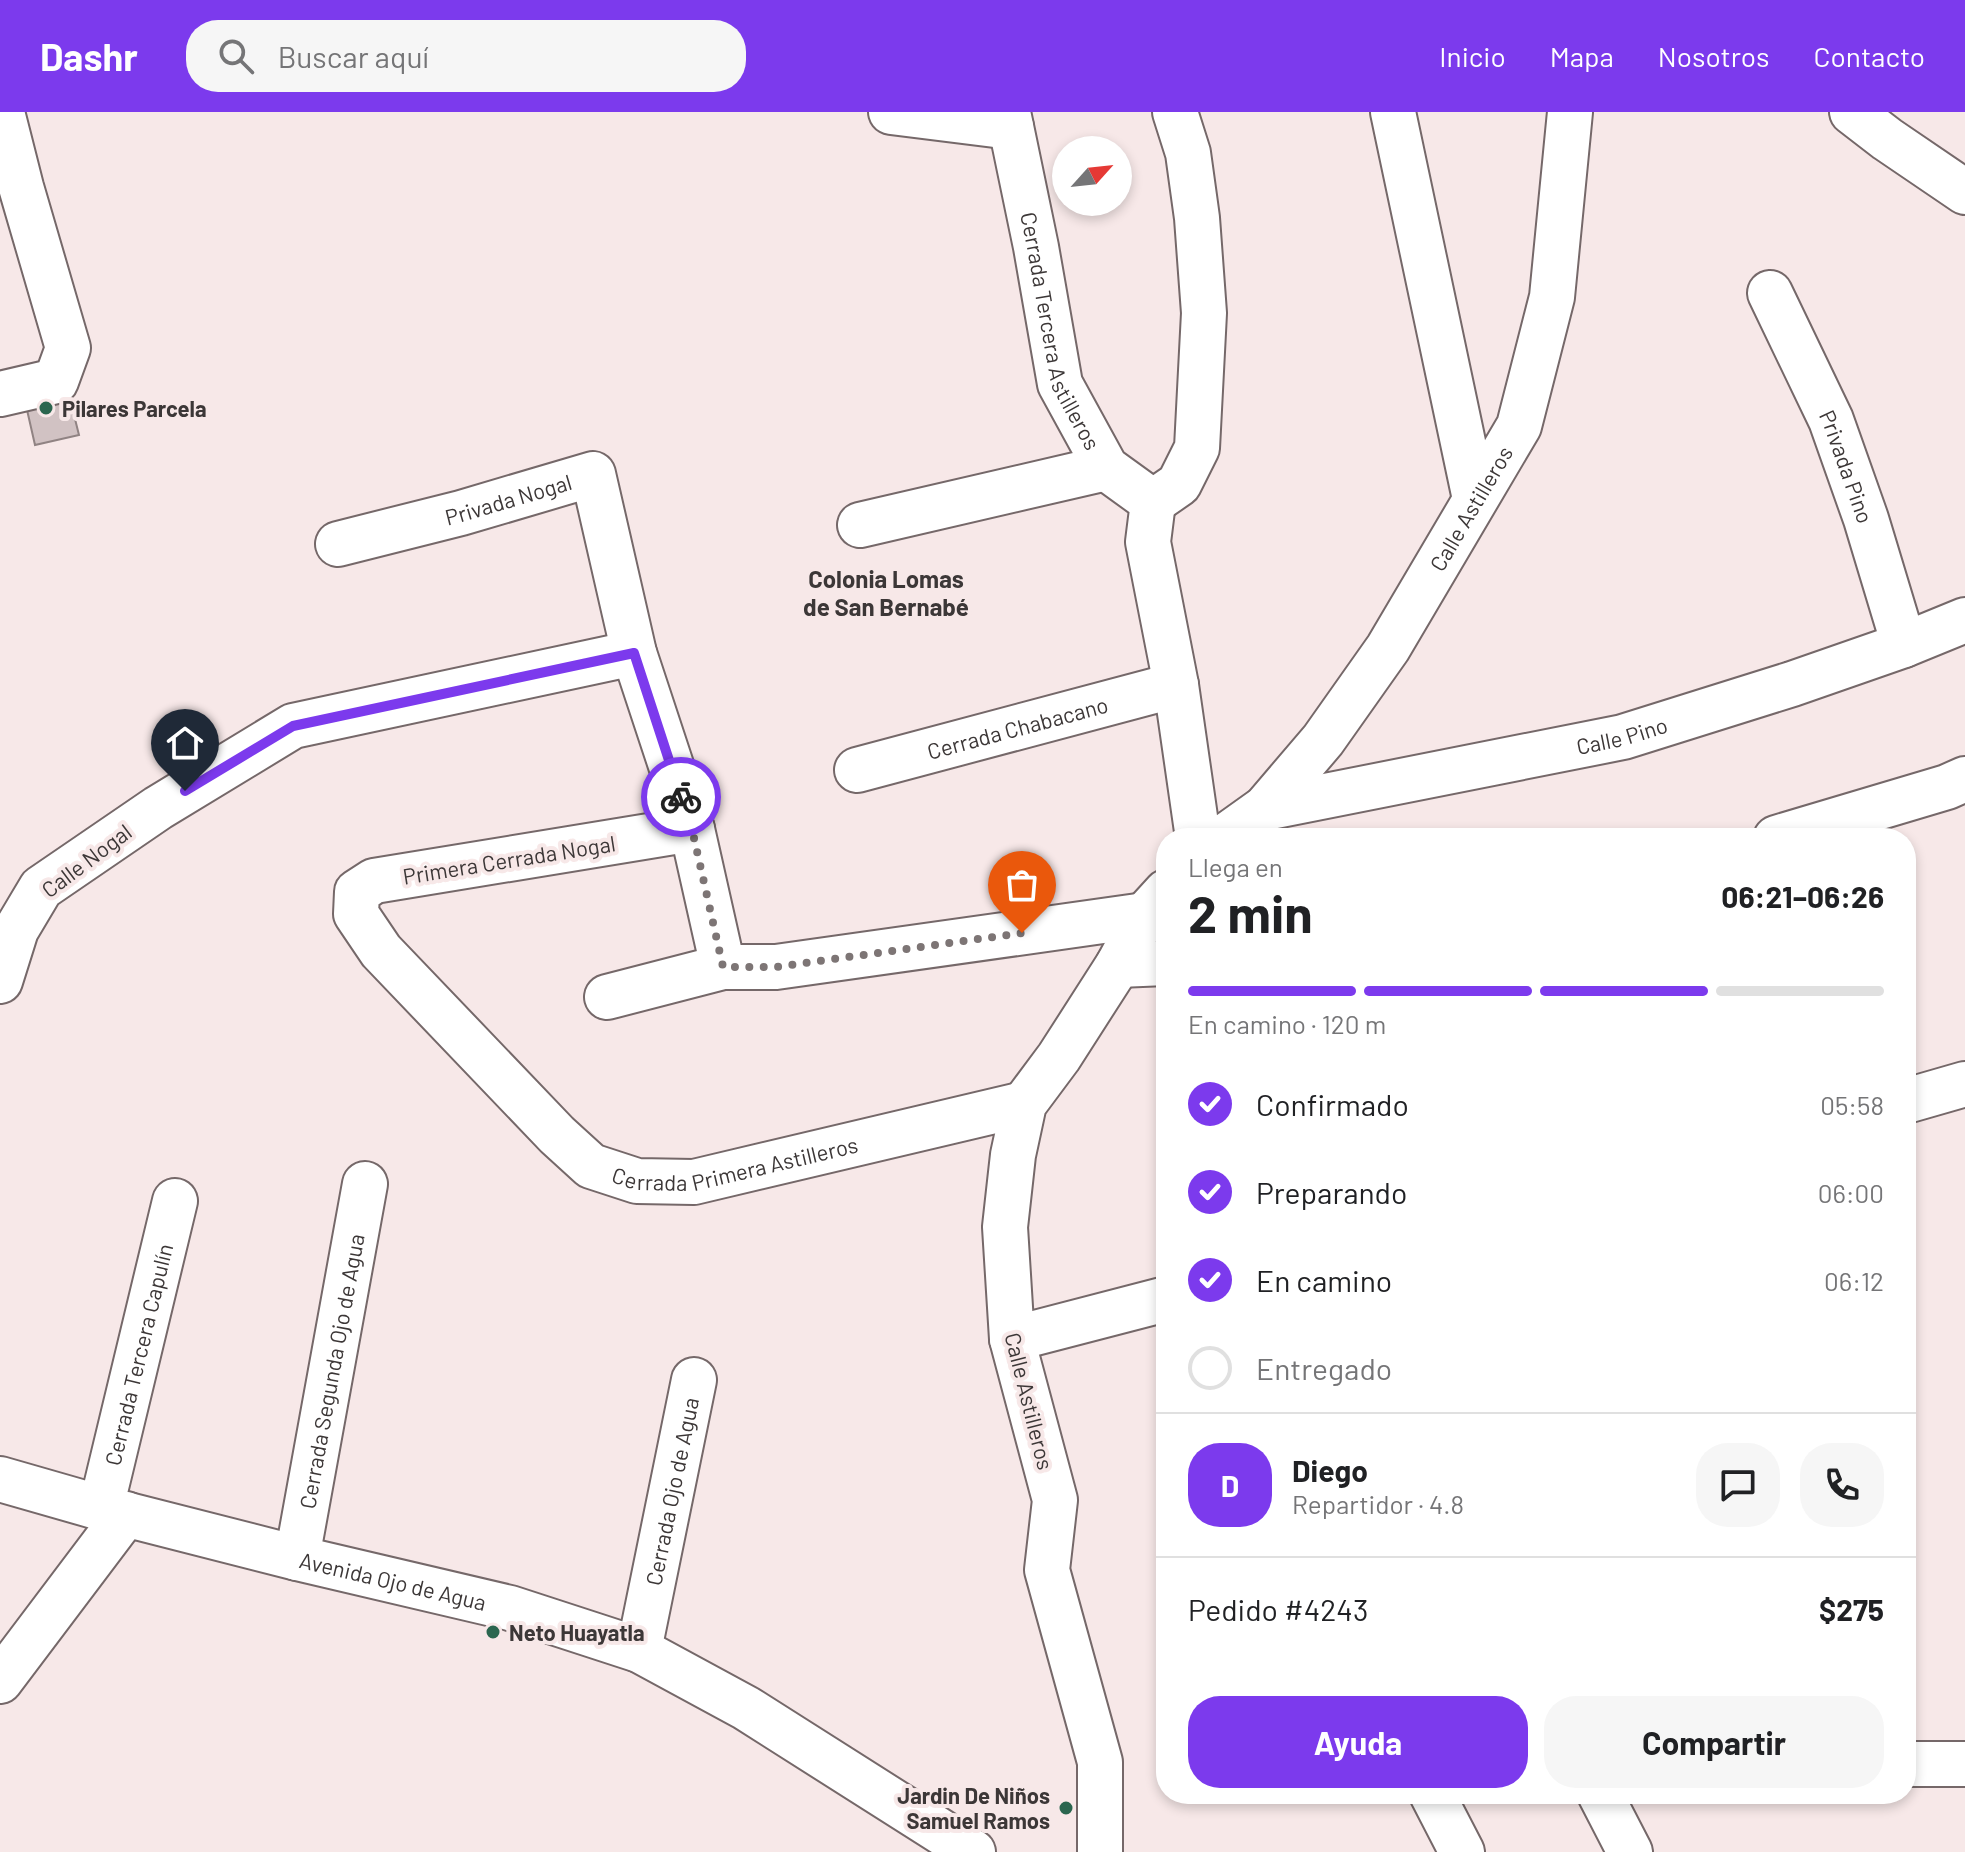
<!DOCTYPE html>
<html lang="es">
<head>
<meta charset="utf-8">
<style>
  body { margin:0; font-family:Barlow,sans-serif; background:#f6f6f6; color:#202124; height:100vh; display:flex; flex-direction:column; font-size:30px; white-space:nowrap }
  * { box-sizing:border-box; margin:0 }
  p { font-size:26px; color:#757577 }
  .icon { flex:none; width:44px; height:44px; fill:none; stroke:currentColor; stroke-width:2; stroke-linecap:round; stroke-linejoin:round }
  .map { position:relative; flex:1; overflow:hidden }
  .sheet { position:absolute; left:1156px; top:716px; width:760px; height:976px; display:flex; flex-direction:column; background:#fff; border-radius:32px; box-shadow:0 4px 12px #0003 }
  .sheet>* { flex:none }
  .needle { width:52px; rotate:63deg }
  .tools { position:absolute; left:1052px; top:24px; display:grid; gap:16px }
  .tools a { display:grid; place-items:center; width:80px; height:80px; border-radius:50%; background:#fff; box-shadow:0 4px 12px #0003; font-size:40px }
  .pin { position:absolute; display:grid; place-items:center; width:68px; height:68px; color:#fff; margin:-82px -34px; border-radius:50% 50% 50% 0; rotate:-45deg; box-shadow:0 0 8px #0007 }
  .pin .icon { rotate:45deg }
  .courier { position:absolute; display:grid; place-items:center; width:80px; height:80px; margin:-40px; border:6px solid #7c3aed; border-radius:50%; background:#fff; color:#222; box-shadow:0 2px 10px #0007 }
  .overview em { font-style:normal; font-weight:700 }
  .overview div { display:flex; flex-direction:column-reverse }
  .overview { display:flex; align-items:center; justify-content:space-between; height:136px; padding:0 32px }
  h1 { font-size:52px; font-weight:700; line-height:60px }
  .bar { display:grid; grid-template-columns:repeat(4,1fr); gap:12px 8px; align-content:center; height:96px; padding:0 32px }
  .bar i { height:10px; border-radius:6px; background:#e0e0e0 }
  .bar .active { background:#7c3aed }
  .bar p { grid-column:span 4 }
  .line { display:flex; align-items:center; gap:20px; padding:0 32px; border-top:2px solid #e0e0e0 }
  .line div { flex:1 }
  .round { display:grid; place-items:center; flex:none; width:84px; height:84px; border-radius:32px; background:#f6f6f6 }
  ol { padding:0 32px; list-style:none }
  li { display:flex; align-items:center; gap:24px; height:88px }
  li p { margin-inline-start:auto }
  li .icon { padding:8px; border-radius:50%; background:#7c3aed; color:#fff; stroke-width:4 }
  li:last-child { color:#757577 }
  li i { width:44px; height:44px; border:4px solid #e0e0e0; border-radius:50% }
  .primary-button { display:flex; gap:16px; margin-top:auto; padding:16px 32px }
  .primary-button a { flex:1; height:92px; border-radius:32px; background:#7c3aed; color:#fff; font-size:32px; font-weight:700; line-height:92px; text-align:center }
  .primary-button a+a { background:#f6f6f6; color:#202124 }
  header { display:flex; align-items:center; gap:48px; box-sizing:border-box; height:112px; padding:0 40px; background:#7c3aed; color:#fff }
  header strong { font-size:38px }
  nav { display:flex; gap:44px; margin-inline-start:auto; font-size:28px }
  .search { width:560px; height:72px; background:#f6f6f6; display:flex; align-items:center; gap:20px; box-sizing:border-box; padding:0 28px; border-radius:32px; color:#757577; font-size:30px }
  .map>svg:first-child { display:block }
  .building { fill:#d1c2c3; stroke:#908383; stroke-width:2 }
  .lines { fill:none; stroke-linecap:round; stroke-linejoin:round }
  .minor-casing { stroke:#756869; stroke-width:48 }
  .minor { stroke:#fff; stroke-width:44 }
  .done { stroke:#7d7575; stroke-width:8; stroke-dasharray:0 14.4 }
  .route { stroke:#7c3aed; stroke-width:10 }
  .poi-dot { fill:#2b664f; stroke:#f7e8e8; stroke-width:3 }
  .labels { text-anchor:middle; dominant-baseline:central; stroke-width:8; stroke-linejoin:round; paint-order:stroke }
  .street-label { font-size:22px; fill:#3c3737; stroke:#f7e8e8 }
  .poi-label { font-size:22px; font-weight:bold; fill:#3c3737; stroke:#f7e8e8; text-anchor:start }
  .neighbourhood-label { font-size:24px; font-weight:bold; fill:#3c3737; stroke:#f7e8e8 }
</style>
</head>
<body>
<header>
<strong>Dashr</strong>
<div class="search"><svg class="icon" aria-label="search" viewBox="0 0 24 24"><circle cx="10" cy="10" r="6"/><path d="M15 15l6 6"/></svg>Buscar aquí</div>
<nav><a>Inicio</a><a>Mapa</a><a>Nosotros</a><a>Contacto</a></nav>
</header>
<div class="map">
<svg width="1965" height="1740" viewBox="0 0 1965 1740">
  <rect width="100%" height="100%" fill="#f7e8e8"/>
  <path class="building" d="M 56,259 L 65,297 L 72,295 L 79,323 L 35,333 L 20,267 Z"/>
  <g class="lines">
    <defs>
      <g id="minor">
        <path d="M 891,0 L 1011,15"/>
        <path id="s1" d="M 1008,0 L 1036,135 L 1060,272 L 1106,356 L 1153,390 L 1148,430 L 1176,573 L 1198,726"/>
        <path d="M 1393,0 L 1475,387"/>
        <path d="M 1852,0 L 1887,27 L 1965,80"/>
        <path id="s2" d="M 1770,181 L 1831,308 L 1866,407 L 1904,533"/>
        <path d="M 0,282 L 56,269 L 68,236 L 21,75 L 2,0"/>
        <path d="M 1153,390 L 1179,372 L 1197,336 L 1204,201 L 1197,106 L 1188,41 L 1175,0"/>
        <path d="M 860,413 L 1106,356"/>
        <path id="s3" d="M 338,432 L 461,401 L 593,362 L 634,541 L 692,717 L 723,855"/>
        <path id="s4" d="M 857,658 L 1176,573"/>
        <path id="s5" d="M 1265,696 L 1623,625 L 1792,572 L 1904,533 L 1965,508"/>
        <path id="s6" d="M 692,717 L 374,769 L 357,780 L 356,802 L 381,839 L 557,1023 L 591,1054 L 637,1069 L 694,1070 L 1024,992"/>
        <path id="s7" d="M 1223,726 L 1265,696 L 1323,628 L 1388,536 L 1519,314 L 1552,185 L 1570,0"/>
        <path d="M 1776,726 L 1947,675 L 1965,667"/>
        <path d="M 1118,853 L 1166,851"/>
        <path d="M 0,869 L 16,818 L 41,776 L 158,696 L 293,614 L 634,541"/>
        <path d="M 607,885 L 723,855 L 776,855 L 1145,803"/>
        <path d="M 1906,989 L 1965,972"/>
        <path d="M 1012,1227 L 1166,1187"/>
        <path id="s8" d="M 0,1367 L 101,1396 L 297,1446 L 510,1496 L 639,1538 L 746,1596 L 973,1740"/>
        <path id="s9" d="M 101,1396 L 175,1089"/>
        <path id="s10" d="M 297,1446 L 365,1072"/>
        <path id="s11" d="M 639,1538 L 694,1268"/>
        <path d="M 0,1569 L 126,1402"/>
        <path d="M 1906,1652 L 1965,1652"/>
        <path d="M 1432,1682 L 1462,1740"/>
        <path d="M 1600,1682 L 1630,1740"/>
        <path d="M 1100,1740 L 1100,1650 L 1047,1458 L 1055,1388 L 1012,1227 L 1005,1115 L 1013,1043 L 1024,992 L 1059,945 L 1118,853 L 1145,803 L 1166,780"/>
      </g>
    </defs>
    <use href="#minor" class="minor-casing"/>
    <use href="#minor" class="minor"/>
  </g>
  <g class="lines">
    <path class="done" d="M 681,685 L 692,717 L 723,855 L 776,855 L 1022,821"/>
    <path class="route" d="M 185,679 L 293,614 L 634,541 L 681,685"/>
  </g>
  <g class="poi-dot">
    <circle cx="46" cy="296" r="8"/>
    <circle cx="493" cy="1520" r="8"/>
    <circle cx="1066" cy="1696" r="8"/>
  </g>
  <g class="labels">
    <g class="street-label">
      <text stroke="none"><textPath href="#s1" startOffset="226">Cerrada Tercera Astilleros</textPath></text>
      <text stroke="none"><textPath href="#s2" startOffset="190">Privada Pino</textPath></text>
      <text stroke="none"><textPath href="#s3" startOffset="176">Privada Nogal</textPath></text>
      <text stroke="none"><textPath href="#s7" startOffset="416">Calle Astilleros</textPath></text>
      <text stroke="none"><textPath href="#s4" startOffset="166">Cerrada Chabacano</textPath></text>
      <text stroke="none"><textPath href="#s5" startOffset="364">Calle Pino</textPath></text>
      <text transform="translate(509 747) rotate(-9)">Primera Cerrada Nogal</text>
      <text transform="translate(86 748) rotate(-37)">Calle Nogal</text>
      <text stroke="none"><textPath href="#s6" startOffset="858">Cerrada Primera Astilleros</textPath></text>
      <text stroke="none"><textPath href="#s9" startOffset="158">Cerrada Tercera Capulín</textPath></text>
      <text stroke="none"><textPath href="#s10" startOffset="190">Cerrada Segunda Ojo de Agua</textPath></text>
      <text transform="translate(1030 1289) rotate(76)">Calle Astilleros</text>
      <text stroke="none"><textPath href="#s11" startOffset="162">Cerrada Ojo de Agua</textPath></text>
      <text stroke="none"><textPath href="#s8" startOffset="406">Avenida Ojo de Agua</textPath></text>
    </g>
    <g class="poi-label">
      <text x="62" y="296">Pilares Parcela</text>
      <text x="509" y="1520">Neto Huayatla</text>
      <text x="1050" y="1683" text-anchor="end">Jardin De Niños<tspan x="1050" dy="25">Samuel Ramos</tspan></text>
    </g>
    <g class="neighbourhood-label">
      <text x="886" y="466">Colonia Lomas<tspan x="886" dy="28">de San Bernabé</tspan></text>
    </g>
  </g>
</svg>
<div class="tools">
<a><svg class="needle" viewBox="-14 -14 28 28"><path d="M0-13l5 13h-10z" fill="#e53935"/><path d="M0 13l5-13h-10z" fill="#757577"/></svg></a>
</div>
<div class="pin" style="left:1022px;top:821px;background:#ea580c"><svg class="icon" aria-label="bag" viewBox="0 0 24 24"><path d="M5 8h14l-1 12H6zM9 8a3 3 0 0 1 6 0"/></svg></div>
<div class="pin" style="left:185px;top:679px;background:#1f2937"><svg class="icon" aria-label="home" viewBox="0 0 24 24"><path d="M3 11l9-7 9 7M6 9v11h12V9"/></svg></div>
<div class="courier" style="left:681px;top:685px"><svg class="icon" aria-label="bike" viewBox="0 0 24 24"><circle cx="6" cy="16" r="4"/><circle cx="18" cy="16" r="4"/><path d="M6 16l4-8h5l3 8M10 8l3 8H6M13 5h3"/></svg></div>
<section class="sheet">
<div class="overview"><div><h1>2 min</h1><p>Llega en</p></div><em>06:21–06:26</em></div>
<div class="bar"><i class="active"></i><i class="active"></i><i class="active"></i><i></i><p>En camino · 120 m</p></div>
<ol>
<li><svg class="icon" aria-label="check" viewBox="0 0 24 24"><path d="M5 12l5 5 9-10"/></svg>Confirmado<p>05:58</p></li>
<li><svg class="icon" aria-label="check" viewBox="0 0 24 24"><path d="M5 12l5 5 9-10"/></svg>Preparando<p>06:00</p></li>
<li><svg class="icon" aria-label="check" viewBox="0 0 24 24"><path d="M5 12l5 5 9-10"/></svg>En camino<p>06:12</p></li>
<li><i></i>Entregado</li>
</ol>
<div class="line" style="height:144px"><b class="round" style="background:#7c3aed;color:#fff">D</b><div><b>Diego</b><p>Repartidor · 4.8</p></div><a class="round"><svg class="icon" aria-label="chat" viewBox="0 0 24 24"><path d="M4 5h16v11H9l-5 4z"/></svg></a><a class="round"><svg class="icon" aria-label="phone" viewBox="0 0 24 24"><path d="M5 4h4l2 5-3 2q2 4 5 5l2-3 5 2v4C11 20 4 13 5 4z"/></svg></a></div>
<div class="line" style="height:104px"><div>Pedido #4243</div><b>$275</b></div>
<div class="primary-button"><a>Ayuda</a><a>Compartir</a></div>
</section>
</div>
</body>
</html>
